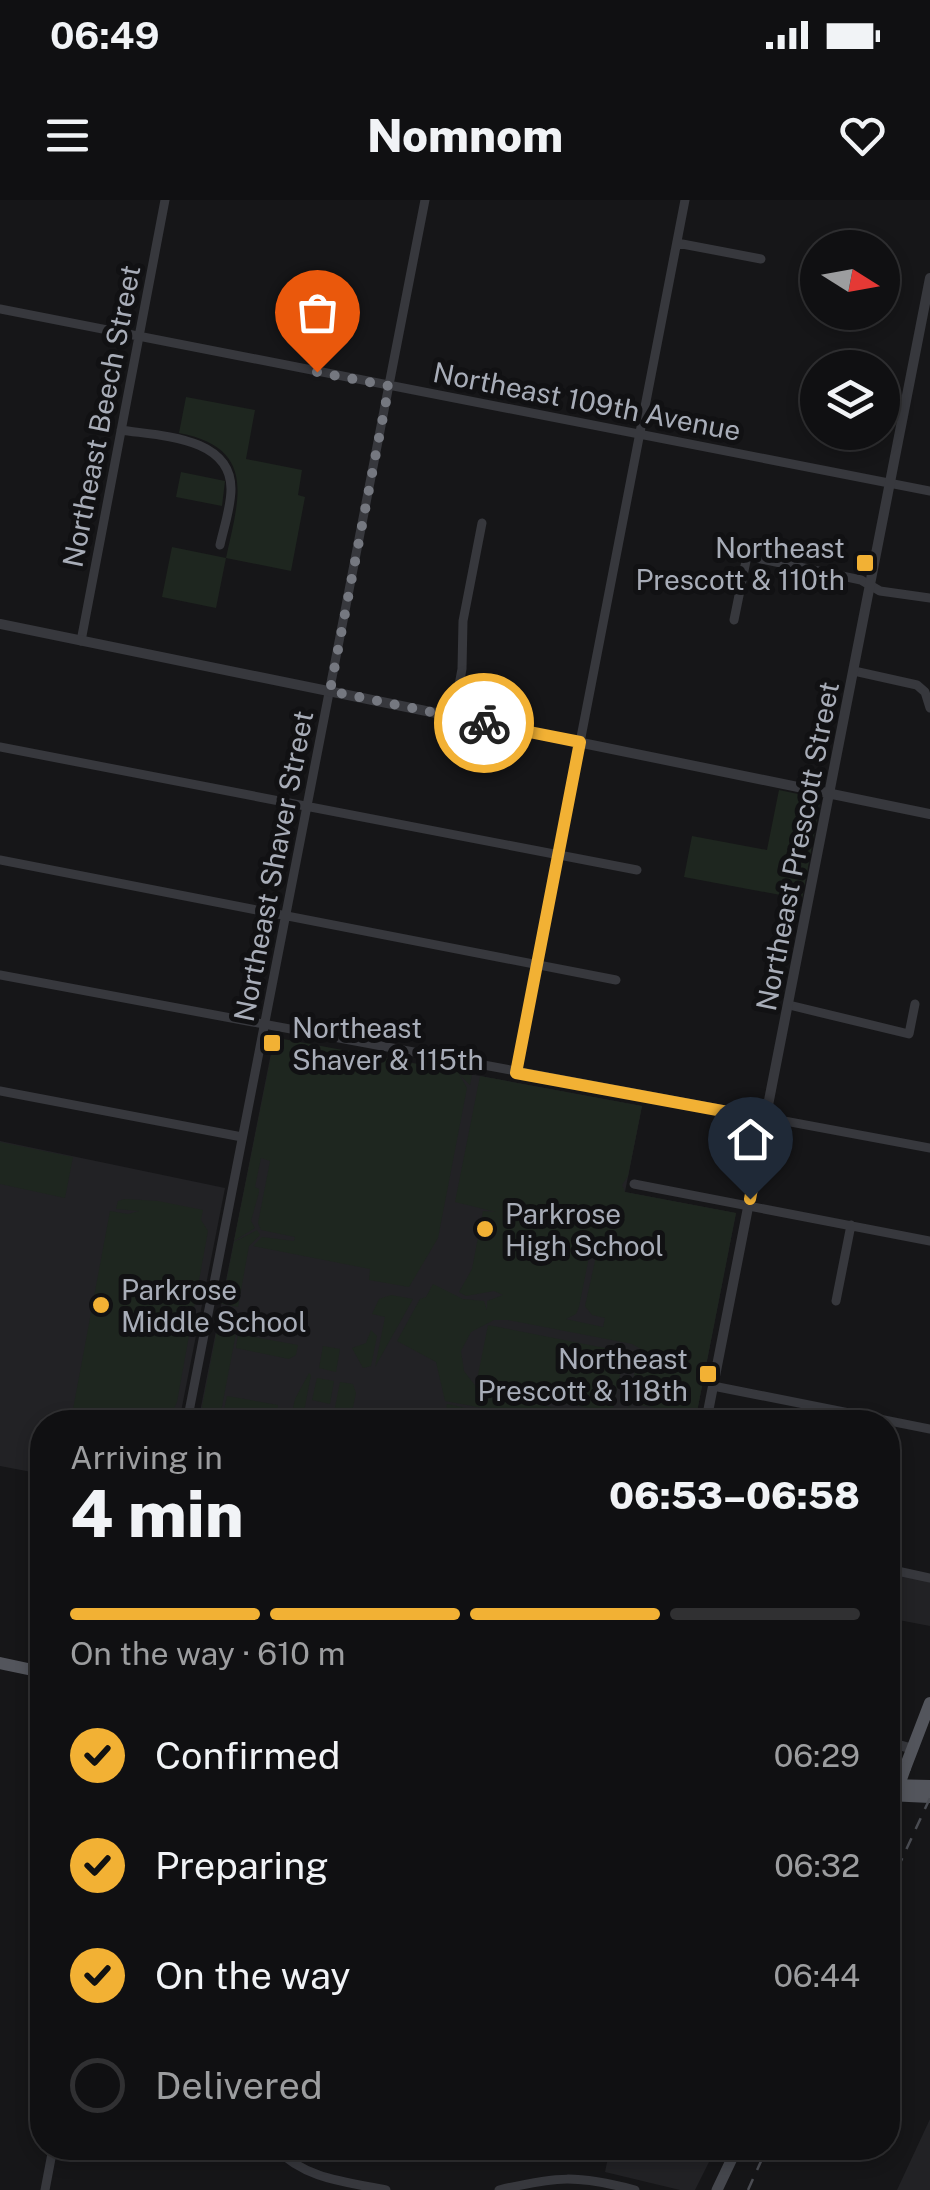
<!DOCTYPE html>
<html lang="en">
<head>
<meta charset="utf-8">
<style>
  body { margin:0; font-family:"Public Sans",sans-serif; background:#1e1e20; color:#f1f3f6; height:100vh; display:flex; flex-direction:column; font-size:38px; white-space:nowrap }
  * { box-sizing:border-box; margin:0 }
  p { font-size:32px; color:#9c9d9f }
  .icon { flex:none; width:55px; height:55px; fill:none; stroke:currentColor; stroke-width:2; stroke-linecap:round; stroke-linejoin:round }
  .map { position:relative; flex:1; overflow:hidden }
  .drawer { position:absolute; left:30px; top:1210px; width:870px; height:750px; display:flex; flex-direction:column; background:#101012; border-radius:40px; box-shadow:0 5px 15px #0003,0 0 0 2px #303032 }
  .drawer>* { flex:none }
  .needle { width:65px; rotate:101deg }
  .fabs { position:absolute; left:800px; top:30px; display:grid; gap:20px }
  .fabs a { display:grid; place-items:center; width:100px; height:100px; border-radius:50%; background:#101012; box-shadow:0 5px 15px #0003,0 0 0 2px #303032; font-size:50px }
  .pin { position:absolute; display:grid; place-items:center; width:85px; height:85px; color:#fff; margin:-102px -42px; border-radius:50% 50% 50% 0; rotate:-45deg; box-shadow:0 0 10px #0007 }
  .pin .icon { rotate:45deg }
  .courier { position:absolute; display:grid; place-items:center; width:100px; height:100px; margin:-50px; border:8px solid #f2b134; border-radius:50%; background:#fff; color:#222; box-shadow:0 2px 12px #0007 }
  .summary em { font-style:normal; font-weight:800 }
  .summary div { display:flex; flex-direction:column-reverse }
  .summary { display:flex; align-items:center; justify-content:space-between; height:170px; padding:0 40px }
  h1 { font-size:65px; font-weight:800; line-height:75px }
  .bar { display:grid; grid-template-columns:repeat(4,1fr); gap:15px 10px; align-content:center; height:120px; padding:0 40px }
  .bar i { height:12px; border-radius:8px; background:#303032 }
  .bar .selected { background:#f2b134 }
  .bar p { grid-column:span 4 }
  ol { padding:0 40px; list-style:none }
  li { display:flex; align-items:center; gap:30px; height:110px }
  li p { margin-inline-start:auto }
  li .icon { padding:10px; border-radius:50%; background:#f2b134; color:#111; stroke-width:4 }
  li:last-child { color:#9c9d9f }
  li i { width:55px; height:55px; border:5px solid #303032; border-radius:50% }
  .status { display:flex; justify-content:space-between; align-items:center; height:70px; padding:0 50px; background:#101012; direction:ltr }
  .status svg { height:28px; fill:currentColor }
  header { display:flex; justify-content:space-between; align-items:center; height:130px; padding:0 40px; background:#101012; font-size:45px; font-weight:800 }
  .map>svg:first-child { display:block }
  .built { fill:#222225 }
  .green { fill:#1e261f; fill-rule:evenodd }
  .lines { fill:none; stroke-linecap:round; stroke-linejoin:round }
  .minor { stroke:#37383d; stroke-width:9 }
  .tertiary { stroke:#37383d; stroke-width:10 }
  .secondary { stroke:#45474d; stroke-width:11 }
  .primary { stroke:#53555c; stroke-width:12 }
  .rail { stroke:#4a4c52; stroke-width:2.5; stroke-dasharray:12 10; stroke-linecap:butt }
  .primary-bridge { stroke:#53555c; stroke-width:12 }
  .done { stroke:#757880; stroke-width:10; stroke-dasharray:0 18 }
  .route { stroke:#f2b134; stroke-width:12 }
  .poi-dot { fill:#f2b134; stroke:#111113; stroke-width:4 }
  .labels { text-anchor:middle; dominant-baseline:central; stroke-width:10; stroke-linejoin:round; paint-order:stroke }
  .street-label { font-size:28px; fill:#a8adb8; stroke:#111113 }
  .poi-label { font-size:28px; fill:#a8adb8; stroke:#111113; text-anchor:start }
</style>
</head>
<body>
<div class="status"><b>06:49</b><svg viewBox="0 0 49 12"><path d="M0 12V9h3v3zM5 12V6h3v6zM10 12V3h3v9zM15 12V0h3v12zM26 1h20v11H26zM47 4h2v5h-2z"/></svg></div>
<header><svg class="icon" aria-label="menu" viewBox="0 0 24 24"><path d="M4 6h16M4 12h16M4 18h16"/></svg>Nomnom<svg class="icon" aria-label="heart" viewBox="0 0 24 24"><path d="M12 20l-8-8c-3-5 5-10 8-4 3-6 11-1 8 4z"/></svg></header>
<div class="map">
<svg width="930" height="1990" viewBox="0 0 930 1990">
  <rect width="100%" height="100%" fill="#161618"/>
  <path class="built" d="M 274,838 L 642,906 L 625,992 L 736,1013 L 695,1222 L 198,1222 Z
    M 0,941 L 225,988 L 179,1222 L 42,1222 L 42,1274 L 0,1266 Z
    M 888,1372 L 930,1381 L 930,1426 L 888,1418 Z
    M 930,1919 L 930,1990 L 897,1990 Z
    M 610,1948 L 706,1948 L 715,1950 L 695,1990 L 680,1990 L 605,1972 Z"/>
  <path class="green" d="M 186,197 L 255,210 L 246,259 L 302,270 L 298,295 L 305,297 L 291,371 L 226,358 L 216,408 L 162,397 L 172,347 L 226,358 C 239,298 257,248 179,233 Z
    M 181,272 L 225,281 L 222,306 L 176,297 Z
    M 779,590 L 817,598 L 820,603 L 802,699 L 684,677 L 692,636 L 767,650 Z
    M 278,838 L 472,874 L 470,885 L 459,874 L 467,888 L 438,1038 L 409,1087 L 369,1080 L 370,1069 L 253,1046 L 262,1037 L 294,1041 L 295,1037 L 261,1030 L 258,1023 L 270,961 L 261,958 L 255,987 L 259,989 L 259,992 L 251,1021 L 255,1028 L 234,1041 L 274,841 Z
    M 480,876 L 642,906 L 628,976 L 622,985 L 625,992 L 736,1013 L 695,1222 L 559,1222 L 445,1201 L 436,1162 L 397,1141 L 420,1099 L 426,1097 L 433,1084 L 463,1099 L 484,1101 L 487,1110 L 487,1101 L 503,1095 L 494,1091 L 466,1096 L 459,1092 L 472,1069 L 483,1011 L 496,1012 L 455,1002 ZM 592,1042 L 599,1043 L 585,1106 L 592,1115 L 605,1118 L 603,1127 L 566,1119 L 576,1114 L 579,1107 ZM 494,1120 L 508,1120 L 632,1144 L 655,1157 L 662,1169 L 636,1165 L 628,1210 L 632,1203 L 655,1208 L 634,1221 L 621,1222 L 480,1192 L 464,1171 L 461,1151 L 471,1132 Z
    M 0,942 L 73,957 L 65,998 L 0,984 Z
    M 125,999 L 158,1001 L 203,1010 L 201,1020 L 208,1031 L 177,1202 L 168,1222 L 90,1222 L 84,1217 L 79,1221 L 71,1220 L 110,1011 L 128,1014 L 139,1011 L 116,1009 L 118,1001 Z
    M 257,1030 L 260,1035 L 249,1046 L 238,1107 L 222,1104 L 234,1042 Z
    M 391,1095 L 413,1099 L 375,1167 L 385,1117 L 372,1114 L 379,1099 Z
    M 488,1125 L 625,1152 L 612,1213 L 476,1185 Z
    M 217,1130 L 236,1133 L 219,1222 L 199,1222 Z
    M 371,1130 L 377,1136 L 371,1166 L 363,1168 L 352,1148 L 366,1143 Z
    M 238,1134 L 298,1145 L 296,1155 L 289,1159 L 236,1148 Z
    M 323,1146 L 340,1149 L 336,1172 L 319,1168 Z
    M 309,1173 L 311,1175 L 302,1222 L 290,1222 L 295,1199 Z
    M 317,1178 L 334,1181 L 330,1204 L 312,1200 Z
    M 340,1182 L 353,1184 L 356,1193 L 352,1212 L 356,1215 L 352,1222 L 332,1222 Z
    M 227,1196 L 278,1205 L 275,1222 L 223,1214 Z
    M 447,1204 L 471,1209 L 468,1222 L 444,1221 Z"/>
  <g class="lines">
    <path class="minor" d="M 677,43 L 761,59
      M 0,109 L 930,291
      M 121,230 C 158,236 231,236 231,289 C 231,307 224,327 220,345
      M 734,420 L 747,356 L 861,380 L 880,391 L 930,398
      M 81,441 L 165,0
      M 854,471 L 917,485 L 925,492 L 930,508
      M 453,517 L 462,469 L 463,421 L 482,323
      M 0,547 L 637,670
      M 0,660 L 616,780
      M 0,775 L 930,948
      M 789,805 L 909,834 L 915,804
      M 516,873 L 685,0
      M 0,891 L 242,937
      M 634,984 L 930,1041
      M 836,1101 L 851,1025
      M 713,1186 L 930,1229
      M 187,1222 L 425,0
      M 888,1369 L 930,1378
      M 276,1948 C 304,1979 347,1982 386,1990
      M 45,1990 L 53,1948
      M 499,1990 C 557,1976 577,1975 635,1990"/>
    <path class="tertiary" d="M 0,424 L 930,614
      M 706,1222 L 930,78
      M 888,1542 L 913,1549"/>
    <path class="secondary" d="M 717,1990 L 737,1948"/>
    <path class="primary" d="M 0,1463 L 42,1472
      M 905,1568 L 930,1503
      M 888,1585 L 930,1586
      M 888,1595 L 930,1597"/>
    <path class="rail" d="M 888,1689 L 930,1598
      M 748,1990 L 767,1948"/>
    <path class="primary-bridge" d="M 888,1616 L 905,1568"/>
  </g>
  <g class="lines">
    <path class="done" d="M 317,172 L 389,186 L 330,491 L 484,523"/>
    <path class="route" d="M 484,523 L 580,542 L 516,873 L 766,919 L 750,999"/>
  </g>
  <g class="poi-dot">
    <rect x="855" y="353" width="20" height="20" rx="5"/>
    <rect x="262" y="833" width="20" height="20" rx="5"/>
    <circle cx="485" cy="1029" r="10"/>
    <circle cx="101" cy="1105" r="10"/>
    <rect x="698" y="1164" width="20" height="20" rx="5"/>
  </g>
  <g class="labels">
    <g class="street-label">
      <text transform="translate(587 201) rotate(11)">Northeast 109th Avenue</text>
      <text transform="translate(101 216) rotate(-79)">Northeast Beech Street</text>
      <text transform="translate(797 646) rotate(-79)">Northeast Prescott Street</text>
      <text transform="translate(273 666) rotate(-79)">Northeast Shaver Street</text>
    </g>
    <g class="poi-label">
      <text x="845" y="347" text-anchor="end">Northeast<tspan x="845" dy="32">Prescott &amp; 110th</tspan></text>
      <text x="292" y="827">Northeast<tspan x="292" dy="32">Shaver &amp; 115th</tspan></text>
      <text x="505" y="1013">Parkrose<tspan x="505" dy="32">High School</tspan></text>
      <text x="121" y="1089">Parkrose<tspan x="121" dy="32">Middle School</tspan></text>
      <text x="688" y="1158" text-anchor="end">Northeast<tspan x="688" dy="32">Prescott &amp; 118th</tspan></text>
    </g>
  </g>
</svg>
<div class="fabs">
<a><svg class="needle" viewBox="-14 -14 28 28"><path d="M0-13l5 13h-10z" fill="#e53935"/><path d="M0 13l5-13h-10z" fill="#9c9d9f"/></svg></a>
<a><svg class="icon" aria-label="layers" viewBox="0 0 24 24"><path d="M12 4l9 5-9 5-9-5zM3 14l9 5 9-5"/></svg></a>
</div>
<div class="pin" style="left:317px;top:172px;background:#ea580c"><svg class="icon" aria-label="bag" viewBox="0 0 24 24"><path d="M5 8h14l-1 12H6zM9 8a3 3 0 0 1 6 0"/></svg></div>
<div class="pin" style="left:750px;top:999px;background:#1f2937"><svg class="icon" aria-label="home" viewBox="0 0 24 24"><path d="M3 11l9-7 9 7M6 9v11h12V9"/></svg></div>
<div class="courier" style="left:484px;top:523px"><svg class="icon" aria-label="bike" viewBox="0 0 24 24"><circle cx="6" cy="16" r="4"/><circle cx="18" cy="16" r="4"/><path d="M6 16l4-8h5l3 8M10 8l3 8H6M13 5h3"/></svg></div>
<section class="drawer">
<div class="summary"><div><h1>4 min</h1><p>Arriving in</p></div><em>06:53–06:58</em></div>
<div class="bar"><i class="selected"></i><i class="selected"></i><i class="selected"></i><i></i><p>On the way · 610 m</p></div>
<ol>
<li><svg class="icon" aria-label="check" viewBox="0 0 24 24"><path d="M5 12l5 5 9-10"/></svg>Confirmed<p>06:29</p></li>
<li><svg class="icon" aria-label="check" viewBox="0 0 24 24"><path d="M5 12l5 5 9-10"/></svg>Preparing<p>06:32</p></li>
<li><svg class="icon" aria-label="check" viewBox="0 0 24 24"><path d="M5 12l5 5 9-10"/></svg>On the way<p>06:44</p></li>
<li><i></i>Delivered</li>
</ol>
</section>
</div>
</body>
</html>
